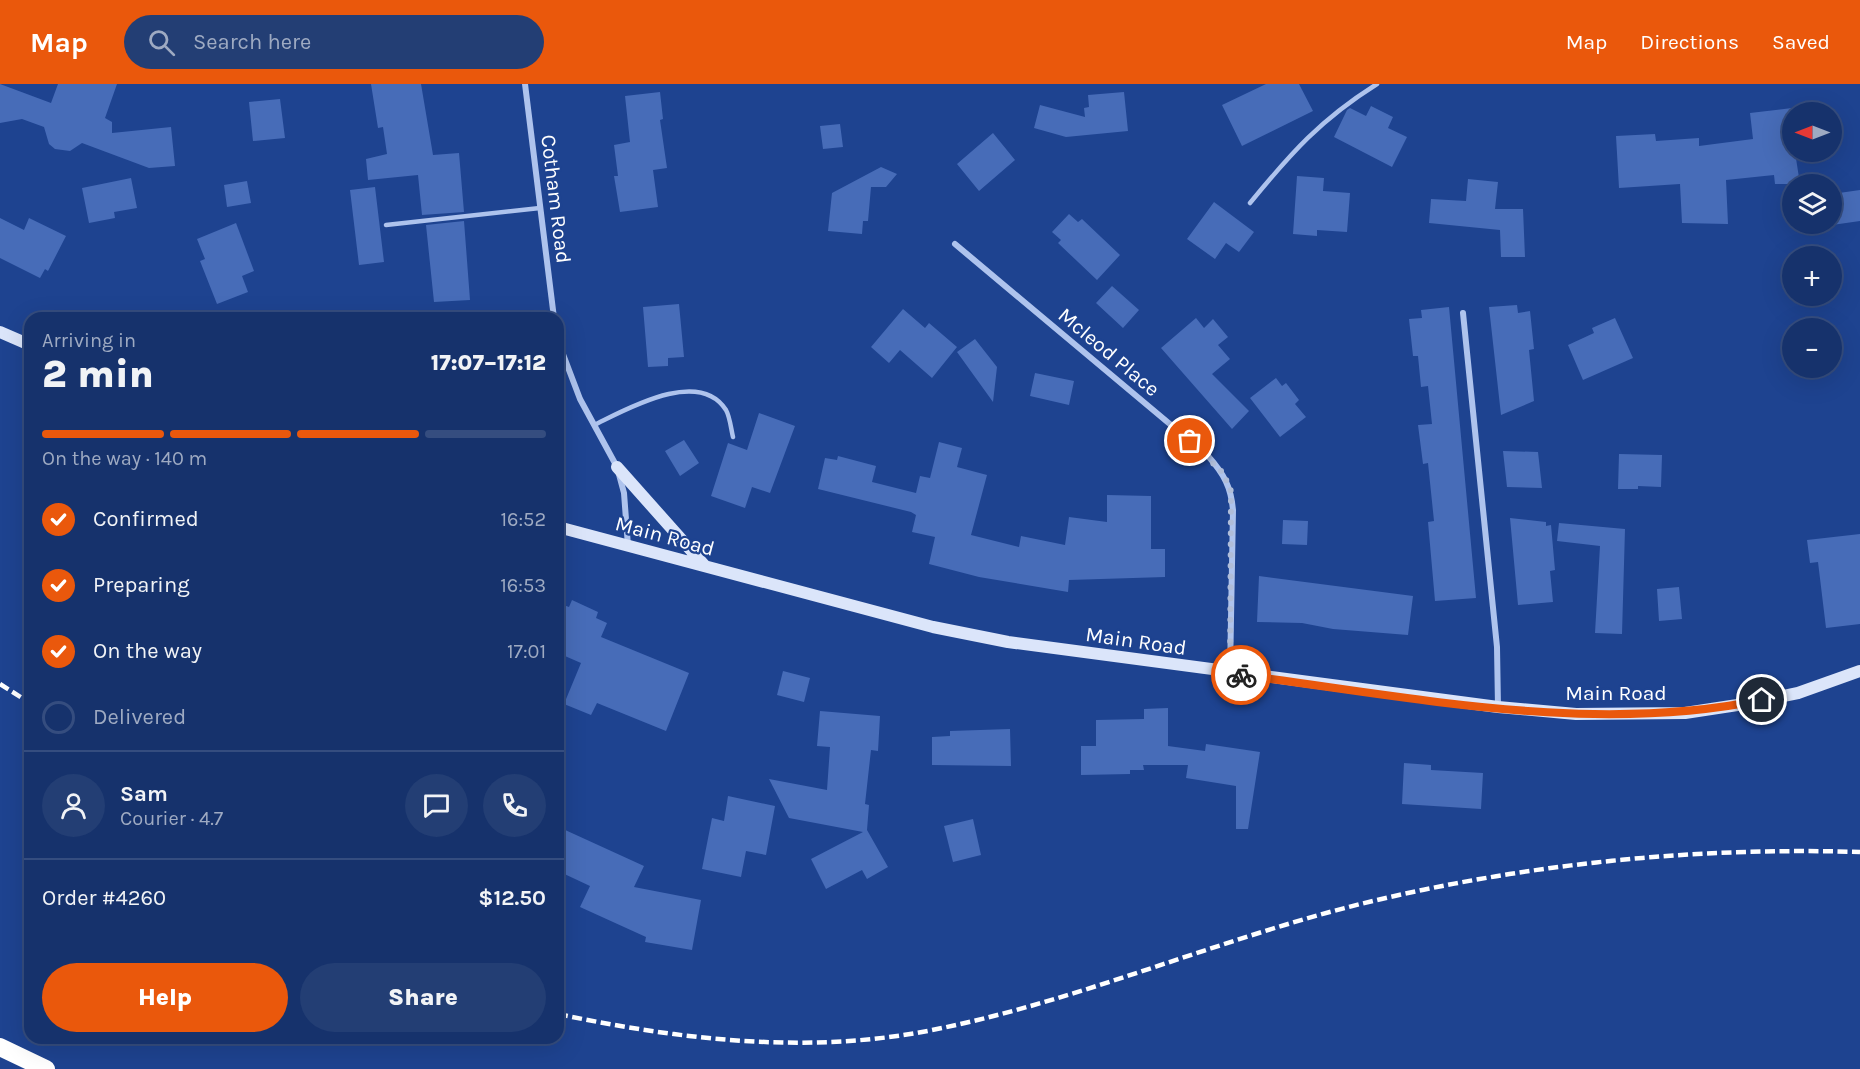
<!DOCTYPE html>
<html lang="en">
<head>
<meta charset="utf-8">
<style>
  body { margin:0; font-family:Karla,sans-serif; background:#233e74; color:#f1f3f6; height:100vh; display:flex; flex-direction:column; font-size:22px; white-space:nowrap }
  * { box-sizing:border-box; margin:0 }
  p { font-size:20px; color:#9eaac2 }
  .icon { flex:none; width:33px; height:33px; fill:none; stroke:currentColor; stroke-width:2; stroke-linecap:round; stroke-linejoin:round }
  .map { position:relative; flex:1; overflow:hidden }
  .sheet { position:absolute; left:24px; top:228px; width:540px; height:732px; display:flex; flex-direction:column; background:#16326c; border-radius:18px; box-shadow:0 6px 24px #0002,0 0 0 2px #354d7f }
  .sheet>* { flex:none }
  .needle { width:39px; rotate:270deg }
  .tools { position:absolute; left:1782px; top:18px; display:grid; gap:12px }
  .tools a { display:grid; place-items:center; width:60px; height:60px; border-radius:50%; background:#16326c; box-shadow:0 6px 24px #0002,0 0 0 2px #354d7f; font-size:30px }
  .pin { position:absolute; display:grid; place-items:center; width:51px; height:51px; color:#fff; margin:-26px; border:3px solid #fff; border-radius:50%; box-shadow:0 2px 6px #0007 }
  .courier { position:absolute; display:grid; place-items:center; width:60px; height:60px; margin:-30px; border:4px solid #ea580c; border-radius:50%; background:#fff; color:#222; box-shadow:0 2px 8px #0007 }
  .head em { font-style:normal; font-weight:800 }
  .head div { display:flex; flex-direction:column-reverse }
  .head { display:flex; align-items:center; justify-content:space-between; height:102px; padding:0 18px }
  h1 { font-size:39px; font-weight:800; line-height:45px }
  .bar { display:grid; grid-template-columns:repeat(4,1fr); gap:9px 6px; align-content:center; height:72px; padding:0 18px }
  .bar i { height:8px; border-radius:4px; background:#354d7f }
  .bar .selected { background:#ea580c }
  .bar p { grid-column:span 4 }
  .line { display:flex; align-items:center; gap:15px; padding:0 18px; border-top:2px solid #354d7f }
  .line div { flex:1 }
  .round { display:grid; place-items:center; flex:none; width:63px; height:63px; border-radius:32px; background:#233e74 }
  ol { padding:0 18px; list-style:none }
  li { display:flex; align-items:center; gap:18px; height:66px }
  li p { margin-inline-start:auto }
  li .icon { padding:6px; border-radius:50%; background:#ea580c; color:#fff; stroke-width:4 }
  li:last-child { color:#9eaac2 }
  li i { width:33px; height:33px; border:3px solid #354d7f; border-radius:50% }
  .cta { display:flex; gap:12px; margin-top:auto; padding:12px 18px }
  .cta a { flex:1; height:69px; border-radius:36px; background:#ea580c; color:#fff; font-size:24px; font-weight:800; line-height:69px; text-align:center }
  .cta a+a { background:#233e74; color:#f1f3f6 }
  header { display:flex; align-items:center; gap:36px; box-sizing:border-box; height:84px; padding:0 30px; background:#ea580c; color:#fff }
  header strong { font-size:28px }
  nav { display:flex; gap:33px; margin-inline-start:auto; font-size:21px }
  .search { width:420px; height:54px; background:#233e74; display:flex; align-items:center; gap:15px; box-sizing:border-box; padding:0 21px; border-radius:33px; color:#9eaac2; font-size:22px }
  .map>svg:first-child { display:block }
  .building { fill:#476cb8 }
  .lines { fill:none; stroke-linecap:round; stroke-linejoin:round }
  .lane { stroke:#aec3ed; stroke-width:4.5 }
  .street { stroke:#aec3ed; stroke-width:6 }
  .secondary { stroke:#dbe5fa; stroke-width:12 }
  .highway { stroke:#fff; stroke-width:18 }
  .rail { stroke:#fff; stroke-width:4.5; stroke-dasharray:10 4.5; stroke-linecap:butt }
  .done { stroke:#b0bdd8; stroke-width:6; stroke-dasharray:0 10.8 }
  .route { stroke:#ea580c; stroke-width:8 }
  .labels { text-anchor:middle; dominant-baseline:central; stroke-width:4.5; stroke-linejoin:round; paint-order:stroke }
  .street-label { font-size:21px; fill:#fff; stroke:#1e4390 }
</style>
</head>
<body>
<header>
<strong>Map</strong>
<div class="search"><svg class="icon" aria-label="search" viewBox="0 0 24 24"><circle cx="10" cy="10" r="6"/><path d="M15 15l6 6"/></svg>Search here</div>
<nav><a>Map</a><a>Directions</a><a>Saved</a></nav>
</header>
<div class="map">
<svg width="1860" height="985" viewBox="0 0 1860 985">
  <rect width="100%" height="100%" fill="#1e4390"/>
  <path class="building" d="M 0,0 L 51,19 L 58,0 L 117,0 L 105,34 L 112,38 L 112,49 L 171,43 L 175,82 L 149,84 L 82,59 L 70,67 L 55,65 L 49,60 L 44,43 L 22,35 L 0,39 Z
    M 371,0 L 421,0 L 433,71 L 459,69 L 464,128 L 422,131 L 418,91 L 368,96 L 366,75 L 387,70 L 383,43 L 378,44 Z
    M 1266,0 L 1299,0 L 1313,27 L 1242,62 L 1222,21 Z
    M 660,8 L 663,35 L 660,36 L 667,84 L 653,86 L 658,123 L 620,128 L 614,92 L 618,92 L 614,61 L 630,58 L 625,12 Z
    M 1124,8 L 1128,47 L 1066,53 L 1034,44 L 1040,21 L 1085,33 L 1084,24 L 1089,23 L 1088,11 Z
    M 280,15 L 285,54 L 253,57 L 249,18 Z
    M 1371,22 L 1393,33 L 1388,44 L 1407,53 L 1392,83 L 1334,53 L 1347,26 L 1350,24 L 1366,32 Z
    M 1792,24 L 1792,68 L 1795,68 L 1800,100 L 1775,100 L 1774,91 L 1726,96 L 1728,140 L 1682,139 L 1680,100 L 1619,104 L 1616,52 L 1655,50 L 1656,57 L 1699,54 L 1699,62 L 1753,55 L 1750,29 Z
    M 840,40 L 843,63 L 823,65 L 820,42 Z
    M 993,49 L 1015,76 L 979,107 L 957,80 Z
    M 881,83 L 897,90 L 886,103 L 871,103 L 868,137 L 863,137 L 862,150 L 828,147 L 832,109 Z
    M 1297,92 L 1324,94 L 1323,107 L 1350,109 L 1347,148 L 1317,146 L 1317,152 L 1293,150 Z
    M 131,94 L 137,124 L 114,128 L 115,134 L 89,139 L 82,104 Z
    M 1468,95 L 1498,98 L 1495,125 L 1523,125 L 1525,173 L 1501,173 L 1500,146 L 1429,139 L 1431,115 L 1466,117 Z
    M 247,97 L 251,119 L 227,123 L 224,101 Z
    M 375,103 L 384,178 L 359,181 L 350,106 Z
    M 1860,106 L 1860,137 L 1832,141 L 1832,110 Z
    M 1214,118 L 1254,148 L 1239,168 L 1226,159 L 1215,175 L 1187,155 Z
    M 1069,130 L 1078,138 L 1082,135 L 1120,171 L 1097,196 L 1058,159 L 1061,156 L 1052,148 Z
    M 0,134 L 24,146 L 29,134 L 66,152 L 48,187 L 45,185 L 40,194 L 0,174 Z
    M 464,137 L 470,216 L 434,218 L 426,141 Z
    M 236,139 L 254,187 L 242,192 L 248,208 L 217,220 L 200,177 L 205,175 L 197,155 Z
    M 1112,202 L 1139,226 L 1123,244 L 1096,219 Z
    M 679,220 L 684,273 L 668,274 L 668,282 L 648,283 L 643,223 Z
    M 1517,221 L 1518,229 L 1530,227 L 1534,265 L 1529,266 L 1534,317 L 1501,331 L 1489,223 Z
    M 1449,223 L 1476,514 L 1435,517 L 1428,438 L 1434,437 L 1428,379 L 1423,380 L 1418,341 L 1432,340 L 1428,302 L 1421,303 L 1418,272 L 1413,272 L 1409,235 L 1422,234 L 1421,226 Z
    M 903,225 L 925,244 L 929,239 L 957,263 L 932,294 L 900,266 L 889,279 L 871,263 Z
    M 1196,234 L 1204,244 L 1213,235 L 1228,253 L 1218,261 L 1230,275 L 1212,290 L 1249,327 L 1232,345 L 1161,264 Z
    M 1615,234 L 1633,274 L 1583,296 L 1568,261 L 1594,249 L 1592,244 Z
    M 975,255 L 997,283 L 993,318 L 957,268 Z
    M 1035,289 L 1074,297 L 1069,321 L 1030,312 Z
    M 1276,294 L 1282,302 L 1286,299 L 1299,316 L 1295,320 L 1306,333 L 1280,353 L 1250,314 Z
    M 759,329 L 795,342 L 770,409 L 752,403 L 745,424 L 711,412 L 728,359 L 747,366 Z
    M 684,356 L 699,379 L 680,392 L 665,367 Z
    M 939,358 L 962,364 L 957,383 L 987,391 L 971,451 L 1019,463 L 1021,452 L 1065,461 L 1069,433 L 1107,438 L 1107,411 L 1151,412 L 1151,465 L 1165,465 L 1165,493 L 1069,496 L 1068,508 L 979,493 L 929,480 L 935,453 L 912,448 L 916,431 L 911,428 L 818,405 L 825,374 L 837,376 L 838,372 L 876,382 L 872,398 L 916,409 L 920,392 L 930,394 Z
    M 1503,367 L 1538,368 L 1542,404 L 1507,403 Z
    M 1619,370 L 1662,371 L 1661,403 L 1638,402 L 1638,405 L 1618,405 Z
    M 1510,434 L 1546,438 L 1546,442 L 1551,441 L 1555,486 L 1550,487 L 1553,518 L 1518,521 Z
    M 1283,436 L 1308,437 L 1307,461 L 1282,460 Z
    M 1559,439 L 1625,445 L 1622,550 L 1595,549 L 1600,462 L 1557,457 Z
    M 1860,450 L 1860,540 L 1826,544 L 1818,478 L 1810,479 L 1807,456 Z
    M 1259,492 L 1413,512 L 1408,551 L 1333,545 L 1302,539 L 1257,538 Z
    M 1679,503 L 1682,535 L 1659,537 L 1657,505 Z
    M 572,516 L 598,528 L 596,534 L 607,539 L 601,553 L 689,589 L 666,647 L 597,619 L 591,631 L 564,620 L 581,579 L 558,569 L 558,519 L 569,523 Z
    M 783,587 L 810,594 L 804,618 L 777,611 Z
    M 1168,624 L 1168,662 L 1205,667 L 1206,660 L 1260,668 L 1248,745 L 1236,745 L 1236,702 L 1186,694 L 1188,681 L 1143,681 L 1144,686 L 1130,686 L 1130,690 L 1081,691 L 1081,662 L 1096,662 L 1096,636 L 1144,635 L 1144,625 Z
    M 820,627 L 880,632 L 878,667 L 871,666 L 865,720 L 869,721 L 867,746 L 888,783 L 867,795 L 862,786 L 826,805 L 811,775 L 863,748 L 789,734 L 769,695 L 827,706 L 830,663 L 817,662 Z
    M 1010,645 L 1011,682 L 932,681 L 932,653 L 950,652 L 950,647 Z
    M 1404,679 L 1431,681 L 1431,686 L 1483,689 L 1481,725 L 1402,720 Z
    M 728,712 L 775,722 L 766,771 L 746,767 L 741,793 L 702,785 L 712,734 L 724,737 Z
    M 973,735 L 981,771 L 953,778 L 944,742 Z
    M 563,745 L 644,782 L 634,803 L 701,816 L 692,866 L 645,858 L 646,853 L 580,823 L 590,802 L 558,787 L 558,756 Z"/>
  <g class="lines">
    <path class="lane" d="M 1250,119 C 1291,69 1321,35 1377,0
      M 386,141 L 540,124
      M 594,341 C 625,326 699,283 726,326 C 730,333 731,345 733,353"/>
    <path class="street" d="M 525,0 L 554,234
      M 955,160 L 1208,372 C 1224,390 1231,403 1233,426 L 1230,589
      M 1463,229 L 1497,563 L 1498,623
      M 558,257 L 580,315 L 617,383 L 624,409 L 628,462"/>
    <path class="secondary" d="M 0,248 L 30,261
      M 617,383 L 705,482
      M 558,443 L 933,543 L 1008,558 L 1498,623 L 1576,630 L 1685,629 L 1744,620 L 1798,609 L 1860,587"/>
    <path class="highway" d="M 0,963 L 46,985"/>
    <path class="rail" d="M 0,600 L 30,619
      M 558,930 C 677,955 801,970 922,948 C 1077,919 1223,852 1377,816 C 1535,779 1698,763 1860,768"/>
  </g>
  <g class="lines">
    <path class="done" d="M 1190,357 L 1223,389 L 1231,407 L 1230,589 L 1241,591"/>
    <path class="route" d="M 1241,591 C 1413,613 1590,651 1762,616"/>
  </g>
  <g class="labels">
    <g class="street-label">
      <text transform="translate(556 115) rotate(83)">Cotham Road</text>
      <text transform="translate(1109 268) rotate(40)">Mcleod Place</text>
      <text transform="translate(665 452) rotate(15)">Main Road</text>
      <text transform="translate(1136 557) rotate(8)">Main Road</text>
      <text x="1616" y="609">Main Road</text>
    </g>
  </g>
</svg>
<div class="tools">
<a><svg class="needle" viewBox="-14 -14 28 28"><path d="M0-13l5 13h-10z" fill="#e53935"/><path d="M0 13l5-13h-10z" fill="#9eaac2"/></svg></a>
<a><svg class="icon" aria-label="layers" viewBox="0 0 24 24"><path d="M12 4l9 5-9 5-9-5zM3 14l9 5 9-5"/></svg></a>
<a>+</a>
<a>−</a>
</div>
<div class="pin" style="left:1190px;top:357px;background:#ea580c"><svg class="icon" aria-label="bag" viewBox="0 0 24 24"><path d="M5 8h14l-1 12H6zM9 8a3 3 0 0 1 6 0"/></svg></div>
<div class="pin" style="left:1762px;top:616px;background:#1f2937"><svg class="icon" aria-label="home" viewBox="0 0 24 24"><path d="M3 11l9-7 9 7M6 9v11h12V9"/></svg></div>
<div class="courier" style="left:1241px;top:591px"><svg class="icon" aria-label="bike" viewBox="0 0 24 24"><circle cx="6" cy="16" r="4"/><circle cx="18" cy="16" r="4"/><path d="M6 16l4-8h5l3 8M10 8l3 8H6M13 5h3"/></svg></div>
<section class="sheet">
<div class="head"><div><h1>2 min</h1><p>Arriving in</p></div><em>17:07–17:12</em></div>
<div class="bar"><i class="selected"></i><i class="selected"></i><i class="selected"></i><i></i><p>On the way · 140 m</p></div>
<ol>
<li><svg class="icon" aria-label="check" viewBox="0 0 24 24"><path d="M5 12l5 5 9-10"/></svg>Confirmed<p>16:52</p></li>
<li><svg class="icon" aria-label="check" viewBox="0 0 24 24"><path d="M5 12l5 5 9-10"/></svg>Preparing<p>16:53</p></li>
<li><svg class="icon" aria-label="check" viewBox="0 0 24 24"><path d="M5 12l5 5 9-10"/></svg>On the way<p>17:01</p></li>
<li><i></i>Delivered</li>
</ol>
<div class="line" style="height:108px"><a class="round"><svg class="icon" aria-label="person" viewBox="0 0 24 24"><circle cx="12" cy="8" r="4"/><path d="M4 21q1-7 8-7t8 7"/></svg></a><div><b>Sam</b><p>Courier · 4.7</p></div><a class="round"><svg class="icon" aria-label="chat" viewBox="0 0 24 24"><path d="M4 5h16v11H9l-5 4z"/></svg></a><a class="round"><svg class="icon" aria-label="phone" viewBox="0 0 24 24"><path d="M5 4h4l2 5-3 2q2 4 5 5l2-3 5 2v4C11 20 4 13 5 4z"/></svg></a></div>
<div class="line" style="height:78px"><div>Order #4260</div><b>$12.50</b></div>
<div class="cta"><a>Help</a><a>Share</a></div>
</section>
</div>
</body>
</html>
